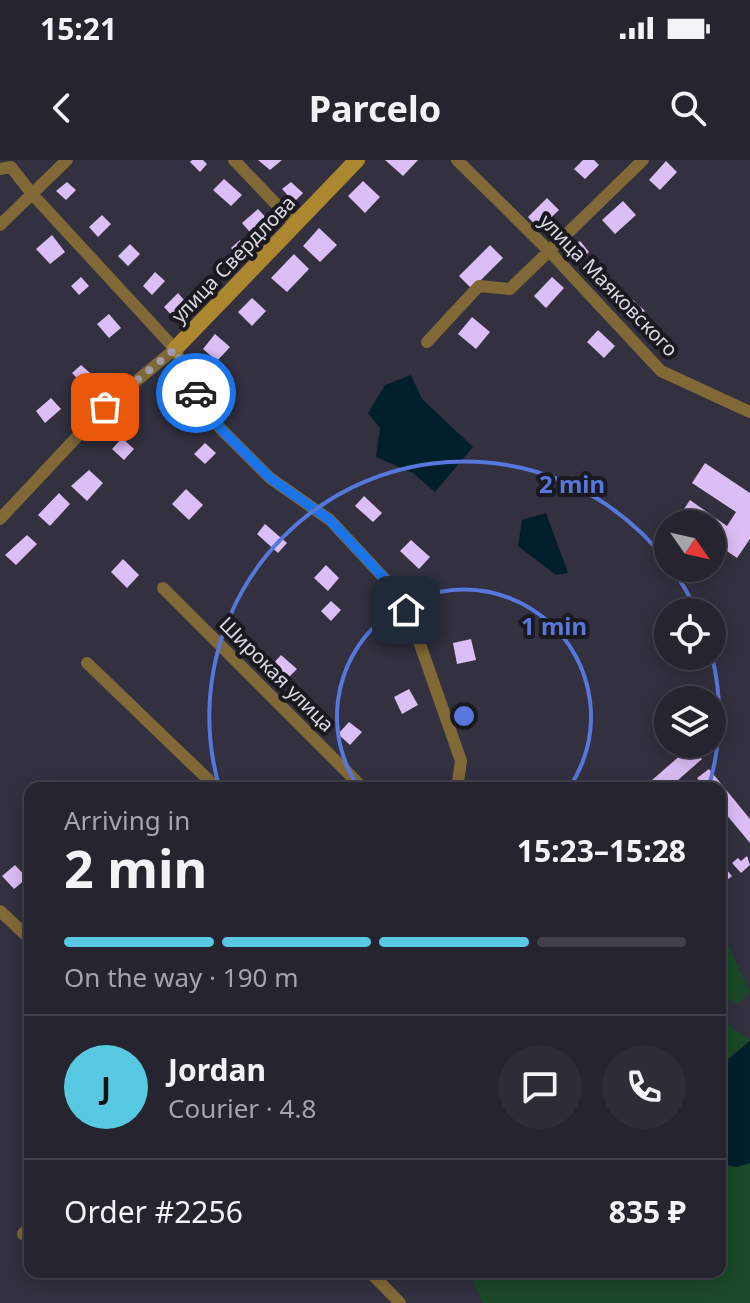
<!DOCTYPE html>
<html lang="en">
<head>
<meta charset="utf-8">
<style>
  body { margin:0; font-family:"Noto Sans",sans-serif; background:#2e2c37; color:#f1f3f6; height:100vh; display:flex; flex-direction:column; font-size:30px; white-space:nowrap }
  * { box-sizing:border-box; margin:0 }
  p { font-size:26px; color:#a4a4aa }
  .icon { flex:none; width:44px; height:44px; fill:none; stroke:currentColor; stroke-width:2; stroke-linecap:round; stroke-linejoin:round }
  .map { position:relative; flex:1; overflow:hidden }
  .panel { position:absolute; left:24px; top:622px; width:702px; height:496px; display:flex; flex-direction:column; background:#26242f; border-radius:16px; box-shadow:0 4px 20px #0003,0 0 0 2px #42414b }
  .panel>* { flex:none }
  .needle { width:52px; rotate:124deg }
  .tools { position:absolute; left:654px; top:350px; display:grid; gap:16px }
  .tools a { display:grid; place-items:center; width:72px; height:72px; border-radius:50%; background:#26242f; box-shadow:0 4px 20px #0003,0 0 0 2px #42414b; font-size:40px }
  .pin { position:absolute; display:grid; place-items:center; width:68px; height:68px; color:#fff; margin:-34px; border-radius:16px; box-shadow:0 4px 12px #0006 }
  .courier { position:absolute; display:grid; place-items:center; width:80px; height:80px; margin:-40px; border:6px solid #1a73e8; border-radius:50%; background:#fff; color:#222; box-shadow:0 2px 10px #0007 }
  .head em { font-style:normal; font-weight:700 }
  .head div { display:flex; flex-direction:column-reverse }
  .head { display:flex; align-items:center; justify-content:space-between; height:136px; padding:0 40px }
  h1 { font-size:52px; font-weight:700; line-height:60px }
  .bar { display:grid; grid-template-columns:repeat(4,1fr); gap:12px 8px; align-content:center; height:96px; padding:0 40px }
  .bar i { height:10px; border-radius:6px; background:#42414b }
  .bar .on { background:#58c9e3 }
  .bar p { grid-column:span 4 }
  .line { display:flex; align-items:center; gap:20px; padding:0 40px; border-top:2px solid #42414b }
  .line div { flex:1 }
  .round { display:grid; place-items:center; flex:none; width:84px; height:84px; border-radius:42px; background:#2e2c37 }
  .status { display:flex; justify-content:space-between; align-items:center; height:56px; padding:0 40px; background:#26242f; direction:ltr }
  .status svg { height:22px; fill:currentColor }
  header { display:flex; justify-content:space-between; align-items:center; height:104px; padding:0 40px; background:#26242f; font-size:36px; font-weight:700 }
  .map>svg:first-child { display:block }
  .green { fill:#1a4929 }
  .water { fill:#001f2a }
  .building { fill:#dcbef6 }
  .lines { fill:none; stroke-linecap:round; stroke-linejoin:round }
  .street { stroke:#816937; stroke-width:12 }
  .secondary { stroke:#ad8630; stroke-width:16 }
  .done { stroke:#a09da9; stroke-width:8; stroke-dasharray:0 14.4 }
  .route { stroke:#1a73e8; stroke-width:10 }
  .ring { fill:none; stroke:#5677db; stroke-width:4 }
  .labels { text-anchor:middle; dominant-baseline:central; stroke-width:8; stroke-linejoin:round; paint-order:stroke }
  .street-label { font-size:20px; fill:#dad8e2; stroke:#1a1920 }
  .centre { fill:#5677db; stroke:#1a1920; stroke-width:4 }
  .ring-label { font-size:24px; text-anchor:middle; font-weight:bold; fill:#5677db; stroke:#1a1920; stroke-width:8; stroke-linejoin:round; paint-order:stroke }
</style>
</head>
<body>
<div class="status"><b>15:21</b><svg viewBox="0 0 49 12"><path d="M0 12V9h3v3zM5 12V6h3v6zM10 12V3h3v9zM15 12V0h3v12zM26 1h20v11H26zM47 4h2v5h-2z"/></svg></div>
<header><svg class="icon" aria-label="back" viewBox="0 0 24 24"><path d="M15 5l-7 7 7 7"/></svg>Parcelo<svg class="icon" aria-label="search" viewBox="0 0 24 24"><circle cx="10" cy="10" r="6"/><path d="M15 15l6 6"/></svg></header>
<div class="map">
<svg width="750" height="1143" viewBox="0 0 750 1143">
  <rect width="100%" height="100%" fill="#33303f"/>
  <path class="green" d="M 720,768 L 750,832 L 739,844 L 723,836 L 720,837 Z
    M 720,859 L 750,880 L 720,906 Z
    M 750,1003 L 750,1143 L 483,1143 L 469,1112 L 720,1112 L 720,1004 L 737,1007 Z"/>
  <path class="water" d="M 411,215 L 422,239 L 473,287 L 435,332 L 413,313 L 376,297 L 380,268 L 368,253 L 385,225 Z
    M 546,353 L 568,413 L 556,415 L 518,386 L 522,360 Z
    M 750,881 L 750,1003 L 737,1007 L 720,1004 L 720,906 Z"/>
  <path class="building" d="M 192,0 L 203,0 L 207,4 L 200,12 L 190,2 Z
    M 258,0 L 282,0 L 270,10 Z
    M 385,0 L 418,0 L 403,16 Z
    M 583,0 L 594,0 L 599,5 L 585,19 L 574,9 Z
    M 666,1 L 677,12 L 660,30 L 649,20 Z
    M 224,19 L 242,35 L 231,46 L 213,30 Z
    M 363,21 L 380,37 L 365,53 L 348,36 Z
    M 67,22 L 76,30 L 66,40 L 56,31 Z
    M 291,22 L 303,33 L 294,42 L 282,29 Z
    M 547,38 L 559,50 L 539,69 L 528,57 Z
    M 623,41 L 636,55 L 615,74 L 602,60 Z
    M 258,49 L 271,63 L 255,78 L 242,63 Z
    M 102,55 L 111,64 L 98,77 L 89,67 Z
    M 319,68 L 337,85 L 320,102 L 303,86 Z
    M 52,75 L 65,92 L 50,104 L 36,89 Z
    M 240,80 L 248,87 L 239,97 L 231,88 Z
    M 580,81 L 589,92 L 580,100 L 571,89 Z
    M 130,84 L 140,94 L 128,106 L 118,96 Z
    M 490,85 L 503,98 L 472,129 L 459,116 Z
    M 294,94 L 309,109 L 287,132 L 271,118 Z
    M 155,112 L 165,121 L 152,135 L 143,126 Z
    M 81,117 L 89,126 L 79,135 L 71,126 Z
    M 552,117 L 564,128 L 546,148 L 534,136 Z
    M 178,133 L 190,147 L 176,160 L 164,147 Z
    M 252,138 L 266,151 L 252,166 L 238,152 Z
    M 632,139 L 645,151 L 634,162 L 622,150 Z
    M 109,154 L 121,168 L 109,178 L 97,164 Z
    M 472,157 L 490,172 L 476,189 L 458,174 Z
    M 598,170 L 615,186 L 604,198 L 587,182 Z
    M 215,174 L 230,187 L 217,201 L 203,189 Z
    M 81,205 L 97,219 L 87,228 L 72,213 Z
    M 51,238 L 61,249 L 45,263 L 36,251 Z
    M 174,239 L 181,250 L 169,257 L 162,246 Z
    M 122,278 L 134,289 L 124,300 L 112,289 Z
    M 205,283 L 216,293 L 205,304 L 194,294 Z
    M 705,303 L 750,333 L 750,379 L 737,398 L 712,381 L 712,364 L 687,364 L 678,358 L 690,340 L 727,366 L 736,352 L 692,323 Z
    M 89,310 L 103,323 L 87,341 L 71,326 Z
    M 186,329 L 203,345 L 189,360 L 172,344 Z
    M 59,333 L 70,344 L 50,366 L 38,355 Z
    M 364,336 L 382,353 L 373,362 L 355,346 Z
    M 265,364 L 287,383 L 278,393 L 257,374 Z
    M 27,375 L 37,384 L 16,405 L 5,395 Z
    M 411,380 L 430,397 L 419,409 L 400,391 Z
    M 123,399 L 139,415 L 127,428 L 111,412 Z
    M 326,405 L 339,418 L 328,431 L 314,418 Z
    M 331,441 L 341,450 L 331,461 L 321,451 Z
    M 471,479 L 476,500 L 457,504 L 453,483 Z
    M 281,495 L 297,509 L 286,520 L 271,506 Z
    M 409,529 L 418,545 L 402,554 L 394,537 Z
    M 349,562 L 362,572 L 350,585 L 338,574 Z
    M 691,586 L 702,599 L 669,628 L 643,628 Z
    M 709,609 L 750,659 L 750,683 L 720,647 L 720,628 L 705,628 L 697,618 Z
    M 747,696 L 750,705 L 741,713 L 732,703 L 738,698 L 741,701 Z
    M 720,702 L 732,716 L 720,726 Z
    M 15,705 L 27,718 L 14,729 L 2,716 Z"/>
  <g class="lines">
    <path class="street" d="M 234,0 L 294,63
      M 457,0 L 549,91 L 661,211 L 750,252
      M 0,9 L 11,7 L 33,35 L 175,189 L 202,246 L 221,269 L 270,318 L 330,360 L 398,433 L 414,467 L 461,601 L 457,628
      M 0,65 L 67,0
      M 427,182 L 479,126 L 510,129 L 643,0
      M 0,359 L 105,247 L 175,189
      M 163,428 L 363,628
      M 87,503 L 217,628
      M 0,751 L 30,779
      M 23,1074 L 30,1066
      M 370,1112 L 400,1143"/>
    <path class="secondary" d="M 175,189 L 357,0"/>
  </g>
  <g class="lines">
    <path class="done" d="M 105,247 L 175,189 L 196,233"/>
    <path class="route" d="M 196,233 L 202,246 L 221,269 L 270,318 L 330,360 L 398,433 L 406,450"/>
  </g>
  <g class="ring">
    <path d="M359 628A127 127 0 1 1 569 628"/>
    <path d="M219 626A255 255 0 0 1 668 403M673 410A255 255 0 0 1 696 450M712 496A255 255 0 0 1 709 626"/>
  </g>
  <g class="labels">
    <g class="street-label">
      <text transform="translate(233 99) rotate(-46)">улица Свердлова</text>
      <text transform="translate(609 125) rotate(46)">улица Маяковского</text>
      <text transform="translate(277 514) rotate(45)">Широкая улица</text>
    </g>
  </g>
  <circle cx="464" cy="556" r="12" class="centre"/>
  <g class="ring-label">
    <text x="572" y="333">2 min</text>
    <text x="554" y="475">1 min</text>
  </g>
</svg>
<div class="tools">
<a><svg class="needle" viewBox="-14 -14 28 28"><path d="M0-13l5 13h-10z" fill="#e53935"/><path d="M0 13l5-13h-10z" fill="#a4a4aa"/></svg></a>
<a><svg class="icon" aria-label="locate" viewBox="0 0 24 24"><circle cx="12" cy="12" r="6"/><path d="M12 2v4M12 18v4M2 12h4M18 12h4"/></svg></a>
<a><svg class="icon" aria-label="layers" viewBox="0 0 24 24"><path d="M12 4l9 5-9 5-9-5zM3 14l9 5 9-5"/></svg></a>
</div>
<div class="pin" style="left:105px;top:247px;background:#ea580c"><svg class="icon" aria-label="bag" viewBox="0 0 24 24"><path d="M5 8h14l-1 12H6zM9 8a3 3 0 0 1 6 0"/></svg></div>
<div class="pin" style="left:406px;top:450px;background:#1f2937"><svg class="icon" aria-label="home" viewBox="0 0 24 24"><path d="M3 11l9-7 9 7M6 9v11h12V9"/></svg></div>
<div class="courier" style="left:196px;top:233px"><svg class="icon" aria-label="car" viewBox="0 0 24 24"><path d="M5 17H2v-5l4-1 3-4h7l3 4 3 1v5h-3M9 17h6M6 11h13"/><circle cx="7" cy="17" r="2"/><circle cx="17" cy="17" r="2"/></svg></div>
<section class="panel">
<div class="head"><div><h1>2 min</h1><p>Arriving in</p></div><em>15:23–15:28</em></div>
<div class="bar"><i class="on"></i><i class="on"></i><i class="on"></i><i></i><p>On the way · 190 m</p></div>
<div class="line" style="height:144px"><b class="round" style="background:#58c9e3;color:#111">J</b><div><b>Jordan</b><p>Courier · 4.8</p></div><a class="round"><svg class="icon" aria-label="chat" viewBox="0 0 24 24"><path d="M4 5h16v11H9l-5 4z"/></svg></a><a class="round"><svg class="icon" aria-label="phone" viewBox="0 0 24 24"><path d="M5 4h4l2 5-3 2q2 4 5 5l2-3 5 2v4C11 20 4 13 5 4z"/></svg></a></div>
<div class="line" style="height:104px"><div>Order #2256</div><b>835 ₽</b></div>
</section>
</div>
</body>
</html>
